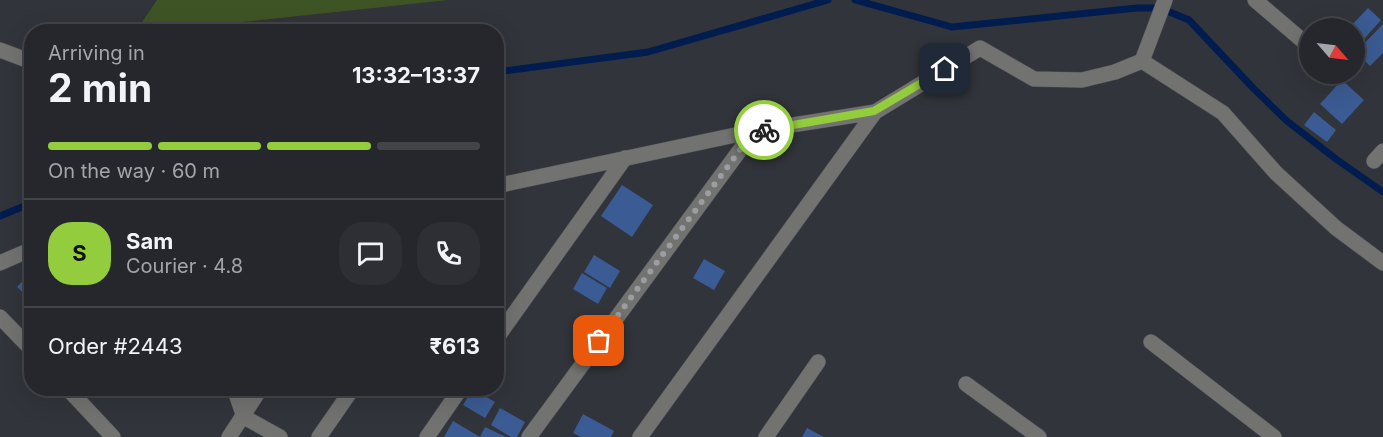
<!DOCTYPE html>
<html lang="en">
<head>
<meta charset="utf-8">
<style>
  body { margin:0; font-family:Inter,sans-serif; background:#2d2f34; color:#f1f3f6; height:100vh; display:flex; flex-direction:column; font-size:22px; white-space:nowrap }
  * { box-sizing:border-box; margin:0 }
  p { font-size:20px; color:#a3a5a9 }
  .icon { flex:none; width:33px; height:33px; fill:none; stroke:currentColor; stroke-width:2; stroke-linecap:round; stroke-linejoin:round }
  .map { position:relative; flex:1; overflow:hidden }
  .details { position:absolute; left:24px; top:24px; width:480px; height:372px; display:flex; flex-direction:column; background:#25272c; border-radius:24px; box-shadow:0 6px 24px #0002,0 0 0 2px #424448 }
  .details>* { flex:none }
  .needle { width:39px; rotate:118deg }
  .controls { position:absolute; left:1299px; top:18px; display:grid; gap:12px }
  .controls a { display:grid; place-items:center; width:66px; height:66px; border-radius:50%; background:#25272c; box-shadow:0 6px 24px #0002,0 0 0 2px #424448; font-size:30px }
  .pin { position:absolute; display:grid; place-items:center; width:51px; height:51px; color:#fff; margin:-26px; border-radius:12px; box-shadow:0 3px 9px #0006 }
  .courier { position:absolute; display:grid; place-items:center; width:60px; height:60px; margin:-30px; border:4px solid #93cc3d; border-radius:50%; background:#fff; color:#222; box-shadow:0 2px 8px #0007 }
  .summary em { font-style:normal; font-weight:700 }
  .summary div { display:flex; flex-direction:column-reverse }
  .summary { display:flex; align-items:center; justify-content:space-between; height:102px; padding:0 24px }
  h1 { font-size:39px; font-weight:700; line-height:45px }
  .bar { display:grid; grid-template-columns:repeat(4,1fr); gap:9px 6px; align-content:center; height:72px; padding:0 24px }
  .bar i { height:8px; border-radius:4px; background:#424448 }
  .bar .selected { background:#93cc3d }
  .bar p { grid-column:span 4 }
  .line { display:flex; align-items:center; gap:15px; padding:0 24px; border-top:2px solid #424448 }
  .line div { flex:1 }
  .round { display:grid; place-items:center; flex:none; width:63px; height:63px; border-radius:24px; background:#2d2f34 }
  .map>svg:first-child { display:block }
  .green { fill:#3f5425 }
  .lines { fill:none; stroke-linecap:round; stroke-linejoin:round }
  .stream { stroke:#011d4f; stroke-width:7 }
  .building { fill:#3a5b93 }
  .minor-casing { stroke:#4e5157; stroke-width:16 }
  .minor { stroke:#727370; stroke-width:15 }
  .done { stroke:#9b9da2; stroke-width:6; stroke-dasharray:0 10.8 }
  .route { stroke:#93cc3d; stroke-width:8 }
</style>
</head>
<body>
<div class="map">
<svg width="1383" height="437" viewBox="0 0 1383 437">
  <rect width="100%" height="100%" fill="#31343a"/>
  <path class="green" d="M 157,0 L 448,0 L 158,31 L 136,31 Z"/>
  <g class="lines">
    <path class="stream" d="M 855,0 L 952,27 L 1137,8 L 1160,8 L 1189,20 L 1254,89 L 1287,121 L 1336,159 L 1383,192
      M 496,72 L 648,52 L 828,0
      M 0,216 L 32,203"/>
  </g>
  <path class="building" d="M 1368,8 L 1381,20 L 1356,48 L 1354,46 L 1354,28 L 1349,28 Z
    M 1383,24 L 1383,53 L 1370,66 L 1356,52 Z
    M 1342,80 L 1364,100 L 1342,124 L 1320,104 Z
    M 1314,112 L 1336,130 L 1327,142 L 1304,125 Z
    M 622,185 L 653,205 L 632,237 L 601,216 Z
    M 594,255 L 620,271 L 610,288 L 584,272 Z
    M 704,259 L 725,271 L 714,290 L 693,278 Z
    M 32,271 L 32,301 L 17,287 Z
    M 582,273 L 607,288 L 598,304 L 573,289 Z
    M 473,389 L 495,402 L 485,418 L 463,405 Z
    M 500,408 L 525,422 L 517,437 L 511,437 L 491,425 Z
    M 583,414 L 614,431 L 611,437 L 581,437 L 573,433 Z
    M 453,421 L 480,437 L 444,437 Z
    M 485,427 L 506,437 L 480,437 Z
    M 807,428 L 824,437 L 802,437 Z"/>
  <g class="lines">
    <defs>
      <path id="minor" d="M 1255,0 L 1310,47
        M 0,50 L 32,62
        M 1142,61 L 1165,0
        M 1374,161 L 1383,151
        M 496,186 L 754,131 L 875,112 L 980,48 L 1034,79 L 1082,80 L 1115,72 L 1142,61 L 1223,113 L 1276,173 L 1336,228 L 1383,263
        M 0,263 L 32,249
        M 0,317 L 32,350
        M 496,339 L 625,158
        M 1151,342 L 1274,437
        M 966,384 L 1039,437
        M 67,388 L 113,437
        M 234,388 L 244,417 L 280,437
        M 229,437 L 261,388
        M 319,437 L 353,388
        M 427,437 L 461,388
        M 529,437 L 754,131
        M 640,437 L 875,112
        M 766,437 L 818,362"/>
    </defs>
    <use href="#minor" class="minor-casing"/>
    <use href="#minor" class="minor"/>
  </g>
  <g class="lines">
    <path class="done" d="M 599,341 L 754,131 L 764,130"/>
    <path class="route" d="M 764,130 L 874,111 L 945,69"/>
  </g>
</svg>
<div class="controls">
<a><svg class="needle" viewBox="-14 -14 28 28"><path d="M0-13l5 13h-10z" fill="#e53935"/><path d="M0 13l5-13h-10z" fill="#a3a5a9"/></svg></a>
</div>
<div class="pin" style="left:599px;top:341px;background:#ea580c"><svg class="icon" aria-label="bag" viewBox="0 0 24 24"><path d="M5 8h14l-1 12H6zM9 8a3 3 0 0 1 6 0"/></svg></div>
<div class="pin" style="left:945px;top:69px;background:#1f2937"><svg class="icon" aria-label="home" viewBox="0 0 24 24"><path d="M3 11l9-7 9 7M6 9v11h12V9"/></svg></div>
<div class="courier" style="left:764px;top:130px"><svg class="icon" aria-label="bike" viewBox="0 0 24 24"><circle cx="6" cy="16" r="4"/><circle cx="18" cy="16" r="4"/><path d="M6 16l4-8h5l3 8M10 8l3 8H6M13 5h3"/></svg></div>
<section class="details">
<div class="summary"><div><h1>2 min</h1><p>Arriving in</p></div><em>13:32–13:37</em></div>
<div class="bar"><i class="selected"></i><i class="selected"></i><i class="selected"></i><i></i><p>On the way · 60 m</p></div>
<div class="line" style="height:108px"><b class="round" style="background:#93cc3d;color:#111">S</b><div><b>Sam</b><p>Courier · 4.8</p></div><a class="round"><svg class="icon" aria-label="chat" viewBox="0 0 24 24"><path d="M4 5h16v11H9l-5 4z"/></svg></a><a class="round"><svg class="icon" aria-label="phone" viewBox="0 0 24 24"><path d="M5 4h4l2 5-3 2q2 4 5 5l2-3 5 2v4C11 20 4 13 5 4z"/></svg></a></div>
<div class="line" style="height:78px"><div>Order #2443</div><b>₹613</b></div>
</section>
</div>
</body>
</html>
